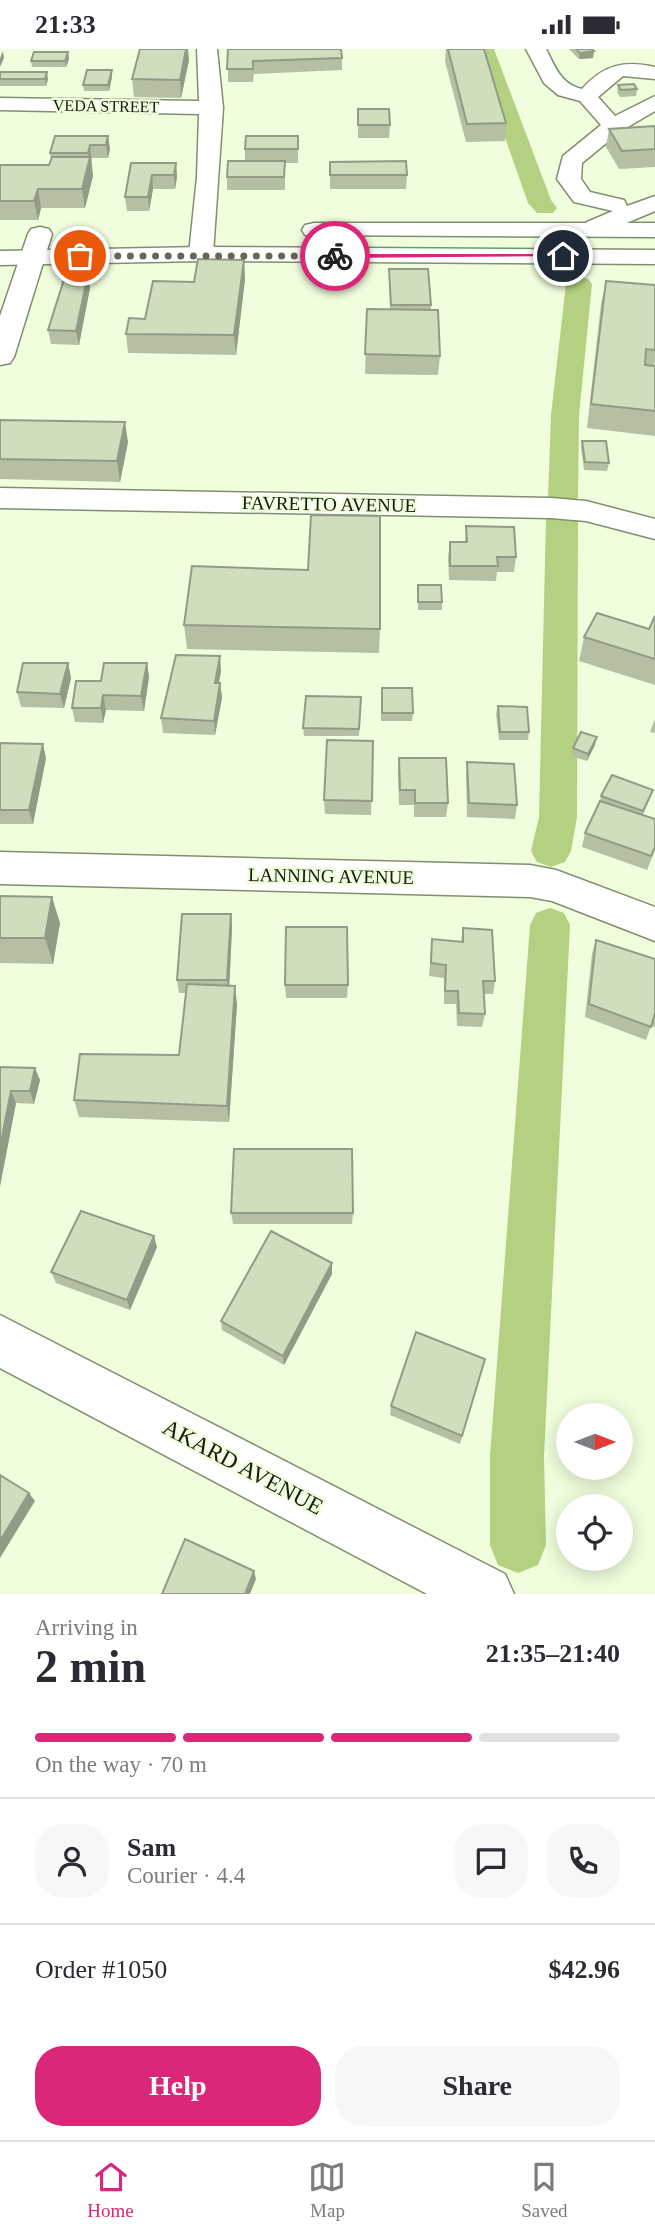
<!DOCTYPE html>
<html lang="en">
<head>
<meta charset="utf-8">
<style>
  body { margin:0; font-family:"Times New Roman",serif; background:#f7f7f7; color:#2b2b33; height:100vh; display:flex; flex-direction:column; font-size:26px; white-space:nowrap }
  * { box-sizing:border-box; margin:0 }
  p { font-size:23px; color:#7c7c81 }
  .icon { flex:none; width:38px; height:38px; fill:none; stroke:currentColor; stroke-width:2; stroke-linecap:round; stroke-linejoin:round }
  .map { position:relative; height:1545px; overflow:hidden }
  .details { display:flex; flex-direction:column; background:#fff; flex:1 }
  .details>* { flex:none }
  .needle { width:46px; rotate:90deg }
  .buttons { position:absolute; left:556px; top:1354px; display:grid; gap:14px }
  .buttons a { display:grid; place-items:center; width:77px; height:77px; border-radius:50%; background:#fff; box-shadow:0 4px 18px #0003; font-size:35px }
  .pin { position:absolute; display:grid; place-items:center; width:60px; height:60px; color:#fff; margin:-30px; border:4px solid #fff; border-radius:50%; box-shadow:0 2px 7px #0007 }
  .courier { position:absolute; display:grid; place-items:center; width:70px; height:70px; margin:-35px; border:5px solid #db2777; border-radius:50%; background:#fff; color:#222; box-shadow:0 2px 9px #0007 }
  .summary em { font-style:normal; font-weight:700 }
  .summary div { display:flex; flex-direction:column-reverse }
  .summary { display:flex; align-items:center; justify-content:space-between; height:119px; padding:0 35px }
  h1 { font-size:46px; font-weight:700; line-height:52px }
  .bar { display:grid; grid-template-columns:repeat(4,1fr); gap:10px 7px; align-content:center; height:84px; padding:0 35px }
  .bar i { height:9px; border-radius:5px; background:#e1e1e2 }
  .bar .on { background:#db2777 }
  .bar p { grid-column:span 4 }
  .line { display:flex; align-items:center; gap:18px; padding:0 35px; border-top:2px solid #e1e1e2 }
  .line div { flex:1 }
  .round { display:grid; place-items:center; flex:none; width:74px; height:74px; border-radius:28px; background:#f7f7f7 }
  .button { display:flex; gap:14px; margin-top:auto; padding:14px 35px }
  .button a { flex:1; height:80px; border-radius:28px; background:#db2777; color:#fff; font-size:28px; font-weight:700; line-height:80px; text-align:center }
  .button a+a { background:#f7f7f7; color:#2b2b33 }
  .status { display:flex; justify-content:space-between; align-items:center; height:49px; padding:0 35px; background:#fff; direction:ltr }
  .status svg { height:19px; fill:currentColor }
  .tab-bar { display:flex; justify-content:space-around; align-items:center; height:98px; border-top:2px solid #e1e1e2; background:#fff; font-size:19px; color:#7c7c81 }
  .tab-bar a { display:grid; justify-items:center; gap:4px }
  .tab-bar .on { color:#db2777 }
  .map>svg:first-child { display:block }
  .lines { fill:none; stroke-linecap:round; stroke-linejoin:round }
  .canal { fill:#b3d181; fill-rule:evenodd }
  .minor-casing { stroke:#828e70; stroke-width:3 }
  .primary-casing { stroke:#828e70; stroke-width:3 }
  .minor { fill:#fff; fill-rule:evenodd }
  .primary { fill:#fff; fill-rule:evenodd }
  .wall { fill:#b4bfa3 }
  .shaded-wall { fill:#929b85 }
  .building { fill:#d1debe; stroke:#929b85; stroke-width:2 }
  .route { fill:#db2777 }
  .done { stroke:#626a57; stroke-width:7; stroke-dasharray:0 12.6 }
  .labels { text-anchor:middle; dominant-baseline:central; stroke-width:5; stroke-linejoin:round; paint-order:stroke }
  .far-street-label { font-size:16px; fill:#161b0f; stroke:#f0fedd }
  .street-label { font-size:19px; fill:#161b0f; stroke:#f0fedd }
  .near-street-label { font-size:23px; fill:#161b0f; stroke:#f0fedd }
</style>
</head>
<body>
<div class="status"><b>21:33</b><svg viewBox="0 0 49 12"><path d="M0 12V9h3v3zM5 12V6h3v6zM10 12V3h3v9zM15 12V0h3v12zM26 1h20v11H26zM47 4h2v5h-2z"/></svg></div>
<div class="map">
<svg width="655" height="1545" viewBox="0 0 655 1545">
  <rect width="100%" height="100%" fill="#f0fedd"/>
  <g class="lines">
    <path class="canal" d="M 474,0 L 494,0 L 551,151 L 557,159 L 553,164 L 537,164 L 528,154 Z
      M 579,227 L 588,230 L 592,235 L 579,366 L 578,448 L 574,455 L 563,458 L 552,455 L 548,448 L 551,366 L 566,235 L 570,230 Z
      M 562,458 L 573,461 L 578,468 L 577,768 L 571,802 L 565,813 L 551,818 L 537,813 L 531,802 L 539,768 L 546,468 L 551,461 Z
      M 550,859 L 564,864 L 570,876 L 544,1407 L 546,1496 L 538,1516 L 518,1524 L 498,1516 L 490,1496 L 490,1407 L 530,876 L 536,864 Z"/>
    <defs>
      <path id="minor" d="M 197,0 L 217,0 L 223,59 L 213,205 L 210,210 L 192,210 L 189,205 L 197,128 L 199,65 L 0,61 L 0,49 L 199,52 Z
        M 526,0 L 546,0 C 555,18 561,35 582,40 C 603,16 624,11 655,18 L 655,30 L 623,27 L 598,48 L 615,67 L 655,47 L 655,62 L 621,82 L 582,114 L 581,130 L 590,143 L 624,151 L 627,157 L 655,147 L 655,162 L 605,183 L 587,183 L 584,178 L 587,173 L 613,162 L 574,153 L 557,130 L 563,107 L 601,76 L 580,52 L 558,46 L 544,34 Z
        M 40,178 L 49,180 L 52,185 L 14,308 L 10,314 L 0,316 L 0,267 L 28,185 L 31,180 Z
        M 0,439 L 551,449 L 586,452 L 655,470 L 655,490 L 586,472 L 551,469 L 0,459 Z
        M 0,803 L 530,816 L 556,821 L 655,858 L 655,892 L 552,852 L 530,848 L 0,835 Z
        M 0,1266 L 505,1525 L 514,1545 L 427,1545 L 0,1319 Z"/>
      <path id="primary" d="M 314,174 L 655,174 L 655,188 L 305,186 L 302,181 L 305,176 Z
        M 201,198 L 655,201 L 655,215 L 201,212 L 0,216 L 0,202 Z"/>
    </defs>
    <use href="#minor" class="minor-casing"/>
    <use href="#primary" class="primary-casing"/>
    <use href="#minor" class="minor"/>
    <use href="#primary" class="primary"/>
  </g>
  <path class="wall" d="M 228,0 L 342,9 L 342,21 L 254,25 L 253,33 L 228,33 Z
    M 446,0 L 484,0 L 506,74 L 505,92 L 466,93 L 445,12 Z
    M 569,0 L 592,0 L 593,9 L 579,10 Z
    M 68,3 L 69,10 L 66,18 L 32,18 L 31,12 Z
    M 189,11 L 181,49 L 134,48 L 132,30 Z
    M 0,23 L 48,30 L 46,37 L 0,37 Z
    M 112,28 L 109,42 L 84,42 L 83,36 Z
    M 618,36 L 637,40 L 636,47 L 620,48 L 617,43 Z
    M 358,60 L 390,76 L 389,89 L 358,89 Z
    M 655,77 L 655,118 L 619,120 L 606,98 L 609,80 Z
    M 108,87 L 110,100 L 108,109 L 92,109 L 91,114 L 93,127 L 85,159 L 41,159 L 38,171 L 0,171 L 0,116 L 49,116 L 51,112 L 50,104 Z
    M 298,87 L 298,114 L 285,114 L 285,141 L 227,141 L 227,128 L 245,112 L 245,100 Z
    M 330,113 L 407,126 L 406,140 L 330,140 Z
    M 131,114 L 176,114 L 177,128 L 175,140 L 153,140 L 149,162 L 127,162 L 125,148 Z
    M 244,211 L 245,230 L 236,306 L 128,304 L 126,285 L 194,233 Z
    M 389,220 L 431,256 L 431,261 L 440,307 L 438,326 L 365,325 L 367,260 L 390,260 Z
    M 606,232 L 655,236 L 655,311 L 654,317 L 655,317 L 655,387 L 587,379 L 601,255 Z
    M 90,239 L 79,296 L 51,295 L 48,281 Z
    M 0,371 L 128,393 L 120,433 L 0,430 Z
    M 582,392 L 609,414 L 607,422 L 584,421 L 581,399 Z
    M 466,477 L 516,508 L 514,523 L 497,523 L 496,532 L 449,531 L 448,508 L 450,493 L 465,493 Z
    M 418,536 L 442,553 L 442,561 L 418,561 Z
    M 655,567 L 655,636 L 579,612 L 584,588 L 649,580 Z
    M 184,576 L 380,580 L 379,604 L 187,600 Z
    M 68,614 L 71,629 L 64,659 L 21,658 L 17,643 Z
    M 147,614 L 149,628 L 144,662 L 106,661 L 103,674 L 75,673 L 72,659 L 101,632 Z
    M 221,622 L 219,634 L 220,634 L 222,649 L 215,686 L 163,684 L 161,669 Z
    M 382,639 L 413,664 L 412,672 L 381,672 Z
    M 361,648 L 359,687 L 304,687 L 303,679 Z
    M 498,657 L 529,683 L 528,691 L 499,691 L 496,665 Z
    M 655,670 L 655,684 L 650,683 Z
    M 373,692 L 371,766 L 325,765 L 324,751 Z
    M 0,694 L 46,709 L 33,775 L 0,775 Z
    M 595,696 L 587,712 L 571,707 L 573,699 Z
    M 399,709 L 448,754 L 446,768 L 414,768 L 414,756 L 399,756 L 398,724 Z
    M 467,713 L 517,756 L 515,770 L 467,768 L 466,727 Z
    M 653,741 L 643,766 L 655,770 L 655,801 L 647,821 L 582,798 L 585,784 L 600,752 L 601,747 Z
    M 0,847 L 60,874 L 53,915 L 0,914 Z
    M 231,865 L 232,879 L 229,937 L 237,955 L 229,1073 L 79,1068 L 74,1051 L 179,1006 L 186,944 L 179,944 L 177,931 Z
    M 463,879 L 495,932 L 493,945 L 484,945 L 485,965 L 482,978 L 457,977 L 456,955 L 444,955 L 444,929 L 429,927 L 432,890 L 461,893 Z
    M 596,891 L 655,910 L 655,978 L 651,977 L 646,991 L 585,968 L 592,905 Z
    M 285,936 L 348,936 L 347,949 L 286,949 Z
    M 0,1018 L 40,1031 L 34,1055 L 16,1054 L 0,1137 Z
    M 231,1164 L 353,1164 L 352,1175 L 233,1175 Z
    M 157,1198 L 130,1261 L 56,1234 L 51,1223 Z
    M 332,1214 L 332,1225 L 284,1316 L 222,1281 L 221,1272 Z
    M 485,1310 L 460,1395 L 390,1366 L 391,1357 Z"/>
  <path class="shaded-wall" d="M 186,0 L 188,0 L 189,11 L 181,49 L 180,31 Z
    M 3,2 L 4,9 L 0,18 L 0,9 Z
    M 594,2 L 593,9 L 579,10 L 580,4 Z
    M 68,3 L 69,10 L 66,18 L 65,12 Z
    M 112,21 L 112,28 L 109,42 L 108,36 Z
    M 47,23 L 48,30 L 46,37 L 45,30 Z
    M 108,87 L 110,100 L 108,109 L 106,96 Z
    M 90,96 L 93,127 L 85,159 L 82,140 L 89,113 L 88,104 Z
    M 176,114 L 177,128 L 175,140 L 174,126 Z
    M 152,126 L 153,140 L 149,162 L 148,148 Z
    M 38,140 L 41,159 L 38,171 L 34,152 Z
    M 244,211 L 245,230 L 236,306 L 234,286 Z
    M 88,225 L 90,239 L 79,296 L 76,282 Z
    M 125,373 L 128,393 L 120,433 L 117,412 Z
    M 220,607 L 221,622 L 216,649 L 215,634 Z
    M 68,614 L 71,629 L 64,659 L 60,645 Z
    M 147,614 L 149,628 L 144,662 L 141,647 Z
    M 220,634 L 222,649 L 215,686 L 214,672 Z
    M 103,646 L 106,661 L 103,674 L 101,659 Z
    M 597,688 L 595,696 L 587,712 L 588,705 Z
    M 43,695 L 46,709 L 33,775 L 29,761 Z
    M 52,848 L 60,874 L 53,915 L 45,889 Z
    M 231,865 L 232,879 L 229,944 L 227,931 Z
    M 235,937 L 237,955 L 229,1073 L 227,1057 Z
    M 35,1019 L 40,1031 L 34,1055 L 30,1042 Z
    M 11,1042 L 16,1054 L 0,1137 L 0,1098 Z
    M 154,1187 L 157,1198 L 130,1261 L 127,1251 Z
    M 332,1214 L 332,1225 L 284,1316 L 283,1307 Z
    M 29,1444 L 35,1452 L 0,1509 L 0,1492 Z
    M 254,1522 L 256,1530 L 250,1545 L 245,1545 Z"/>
  <path class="building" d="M 140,0 L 186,0 L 180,31 L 132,30 Z
    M 228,0 L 341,0 L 342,9 L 253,12 L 253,20 L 227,20 Z
    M 448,0 L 484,0 L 506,74 L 467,75 Z
    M 576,0 L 592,0 L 594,2 L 580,4 Z
    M 34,3 L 68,3 L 65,12 L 31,12 Z
    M 87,21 L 112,21 L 108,36 L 83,36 Z
    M 0,23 L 47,23 L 45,30 L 0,30 Z
    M 634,35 L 637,40 L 621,41 L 618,36 Z
    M 358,60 L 389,60 L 390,76 L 358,76 Z
    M 655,77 L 655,100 L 622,102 L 609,80 Z
    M 55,87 L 108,87 L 106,96 L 90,96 L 88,104 L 50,104 Z
    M 246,87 L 298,87 L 298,100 L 245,100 Z
    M 52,108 L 90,108 L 82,140 L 38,140 L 34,152 L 0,152 L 0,116 L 49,116 Z
    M 228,112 L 285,112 L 284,128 L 227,128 Z
    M 406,112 L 407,126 L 330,126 L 330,113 Z
    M 131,114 L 176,114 L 174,126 L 152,126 L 148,148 L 125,148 Z
    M 198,210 L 244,211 L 234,286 L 126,285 L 129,269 L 145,270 L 153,232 L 194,233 Z
    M 389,220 L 428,220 L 431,256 L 391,256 Z
    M 66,224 L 88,225 L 76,282 L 48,281 Z
    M 606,232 L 655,236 L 655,301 L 646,300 L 645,316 L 655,317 L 655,362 L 591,355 Z
    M 367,260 L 438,261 L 440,307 L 365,305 Z
    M 0,371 L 125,373 L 117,412 L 0,410 Z
    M 582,392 L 606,392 L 609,414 L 585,413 Z
    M 311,466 L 380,467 L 380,580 L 184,576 L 192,517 L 308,521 Z
    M 466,477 L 514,478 L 516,508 L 497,508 L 498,517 L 450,517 L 450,493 L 467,493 Z
    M 418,536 L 441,536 L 442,553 L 418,553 Z
    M 597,564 L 649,580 L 655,567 L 655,610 L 584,588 Z
    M 176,606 L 220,607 L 215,634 L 220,634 L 214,672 L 161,669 Z
    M 23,614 L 68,614 L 60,645 L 17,643 Z
    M 104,614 L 147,614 L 141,647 L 103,646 L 101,659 L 72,659 L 76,632 L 101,632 Z
    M 382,639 L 412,639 L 413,664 L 382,664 Z
    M 306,647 L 361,648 L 359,680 L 303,679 Z
    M 498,657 L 527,658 L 529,683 L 500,683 Z
    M 581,683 L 597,688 L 588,705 L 573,699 Z
    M 327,691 L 373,692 L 372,752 L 324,751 Z
    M 0,694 L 43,695 L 29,761 L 0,761 Z
    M 399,709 L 446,709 L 448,754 L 415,754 L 415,741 L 400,741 Z
    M 467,713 L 514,715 L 517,756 L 469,754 Z
    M 612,726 L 653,741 L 643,762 L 601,747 Z
    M 600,752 L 655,770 L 655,798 L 651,807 L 585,784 Z
    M 0,847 L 52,848 L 45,889 L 0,889 Z
    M 182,865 L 231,865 L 227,931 L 177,931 Z
    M 286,878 L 347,878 L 348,936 L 285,936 Z
    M 463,879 L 492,881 L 495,932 L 483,932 L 485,965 L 459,964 L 458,942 L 445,942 L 446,916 L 431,914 L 432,890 L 463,893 Z
    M 596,891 L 655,910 L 655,964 L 651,978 L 589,955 Z
    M 187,935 L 235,937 L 227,1057 L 74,1051 L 80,1005 L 179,1006 Z
    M 0,1018 L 35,1019 L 30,1042 L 11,1042 L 0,1098 Z
    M 234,1100 L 352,1100 L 353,1164 L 231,1164 Z
    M 81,1162 L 154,1187 L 127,1251 L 51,1223 Z
    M 271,1182 L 332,1214 L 283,1307 L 221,1272 Z
    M 416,1283 L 485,1310 L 462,1387 L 391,1357 Z
    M 0,1426 L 29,1444 L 0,1492 Z
    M 185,1490 L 254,1522 L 245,1545 L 162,1545 Z"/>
  <path class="route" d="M 333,205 L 563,205 L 567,207 L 335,209 Z"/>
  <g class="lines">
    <path class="done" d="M 80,207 L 335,207"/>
  </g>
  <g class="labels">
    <g class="far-street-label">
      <text transform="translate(106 57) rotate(1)">VEDA STREET</text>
    </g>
    <g class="street-label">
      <text transform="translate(329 455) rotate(1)">FAVRETTO AVENUE</text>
      <text transform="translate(331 827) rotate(1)">LANNING AVENUE</text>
    </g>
    <g class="near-street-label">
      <text transform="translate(243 1418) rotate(28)">AKARD AVENUE</text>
    </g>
  </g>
</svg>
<div class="buttons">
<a><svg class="needle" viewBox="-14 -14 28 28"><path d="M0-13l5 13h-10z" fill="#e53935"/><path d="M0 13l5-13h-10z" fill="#7c7c81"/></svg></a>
<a><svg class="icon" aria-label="locate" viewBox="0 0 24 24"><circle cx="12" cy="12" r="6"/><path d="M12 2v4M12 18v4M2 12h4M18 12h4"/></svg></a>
</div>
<div class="pin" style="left:80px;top:207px;background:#ea580c"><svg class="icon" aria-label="bag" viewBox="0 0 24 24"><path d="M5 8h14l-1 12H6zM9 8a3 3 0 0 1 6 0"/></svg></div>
<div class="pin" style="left:563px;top:207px;background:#1f2937"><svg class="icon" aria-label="home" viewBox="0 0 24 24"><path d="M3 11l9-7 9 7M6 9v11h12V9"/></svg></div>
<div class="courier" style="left:335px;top:207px"><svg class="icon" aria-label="bike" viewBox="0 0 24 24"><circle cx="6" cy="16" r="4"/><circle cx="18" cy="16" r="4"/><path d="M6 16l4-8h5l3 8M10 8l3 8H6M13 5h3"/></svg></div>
</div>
<section class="details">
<div class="summary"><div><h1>2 min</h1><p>Arriving in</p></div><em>21:35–21:40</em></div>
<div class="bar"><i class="on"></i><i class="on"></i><i class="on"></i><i></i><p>On the way · 70 m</p></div>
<div class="line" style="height:126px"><a class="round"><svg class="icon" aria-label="person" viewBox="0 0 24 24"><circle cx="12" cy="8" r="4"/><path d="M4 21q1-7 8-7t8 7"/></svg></a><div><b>Sam</b><p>Courier · 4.4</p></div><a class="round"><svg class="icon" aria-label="chat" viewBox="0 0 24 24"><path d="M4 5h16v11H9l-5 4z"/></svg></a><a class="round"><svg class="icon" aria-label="phone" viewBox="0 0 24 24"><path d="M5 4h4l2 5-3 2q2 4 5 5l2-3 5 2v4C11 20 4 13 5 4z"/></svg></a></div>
<div class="line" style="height:91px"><div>Order #1050</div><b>$42.96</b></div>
<div class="button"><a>Help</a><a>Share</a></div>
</section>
<nav class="tab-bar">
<a class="on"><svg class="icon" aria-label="home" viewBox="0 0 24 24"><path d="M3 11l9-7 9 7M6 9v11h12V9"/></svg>Home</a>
<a><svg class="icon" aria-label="map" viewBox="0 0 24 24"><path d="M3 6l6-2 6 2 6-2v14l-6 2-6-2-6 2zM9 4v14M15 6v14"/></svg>Map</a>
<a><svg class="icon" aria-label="saved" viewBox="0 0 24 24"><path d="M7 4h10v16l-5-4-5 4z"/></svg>Saved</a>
</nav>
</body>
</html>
